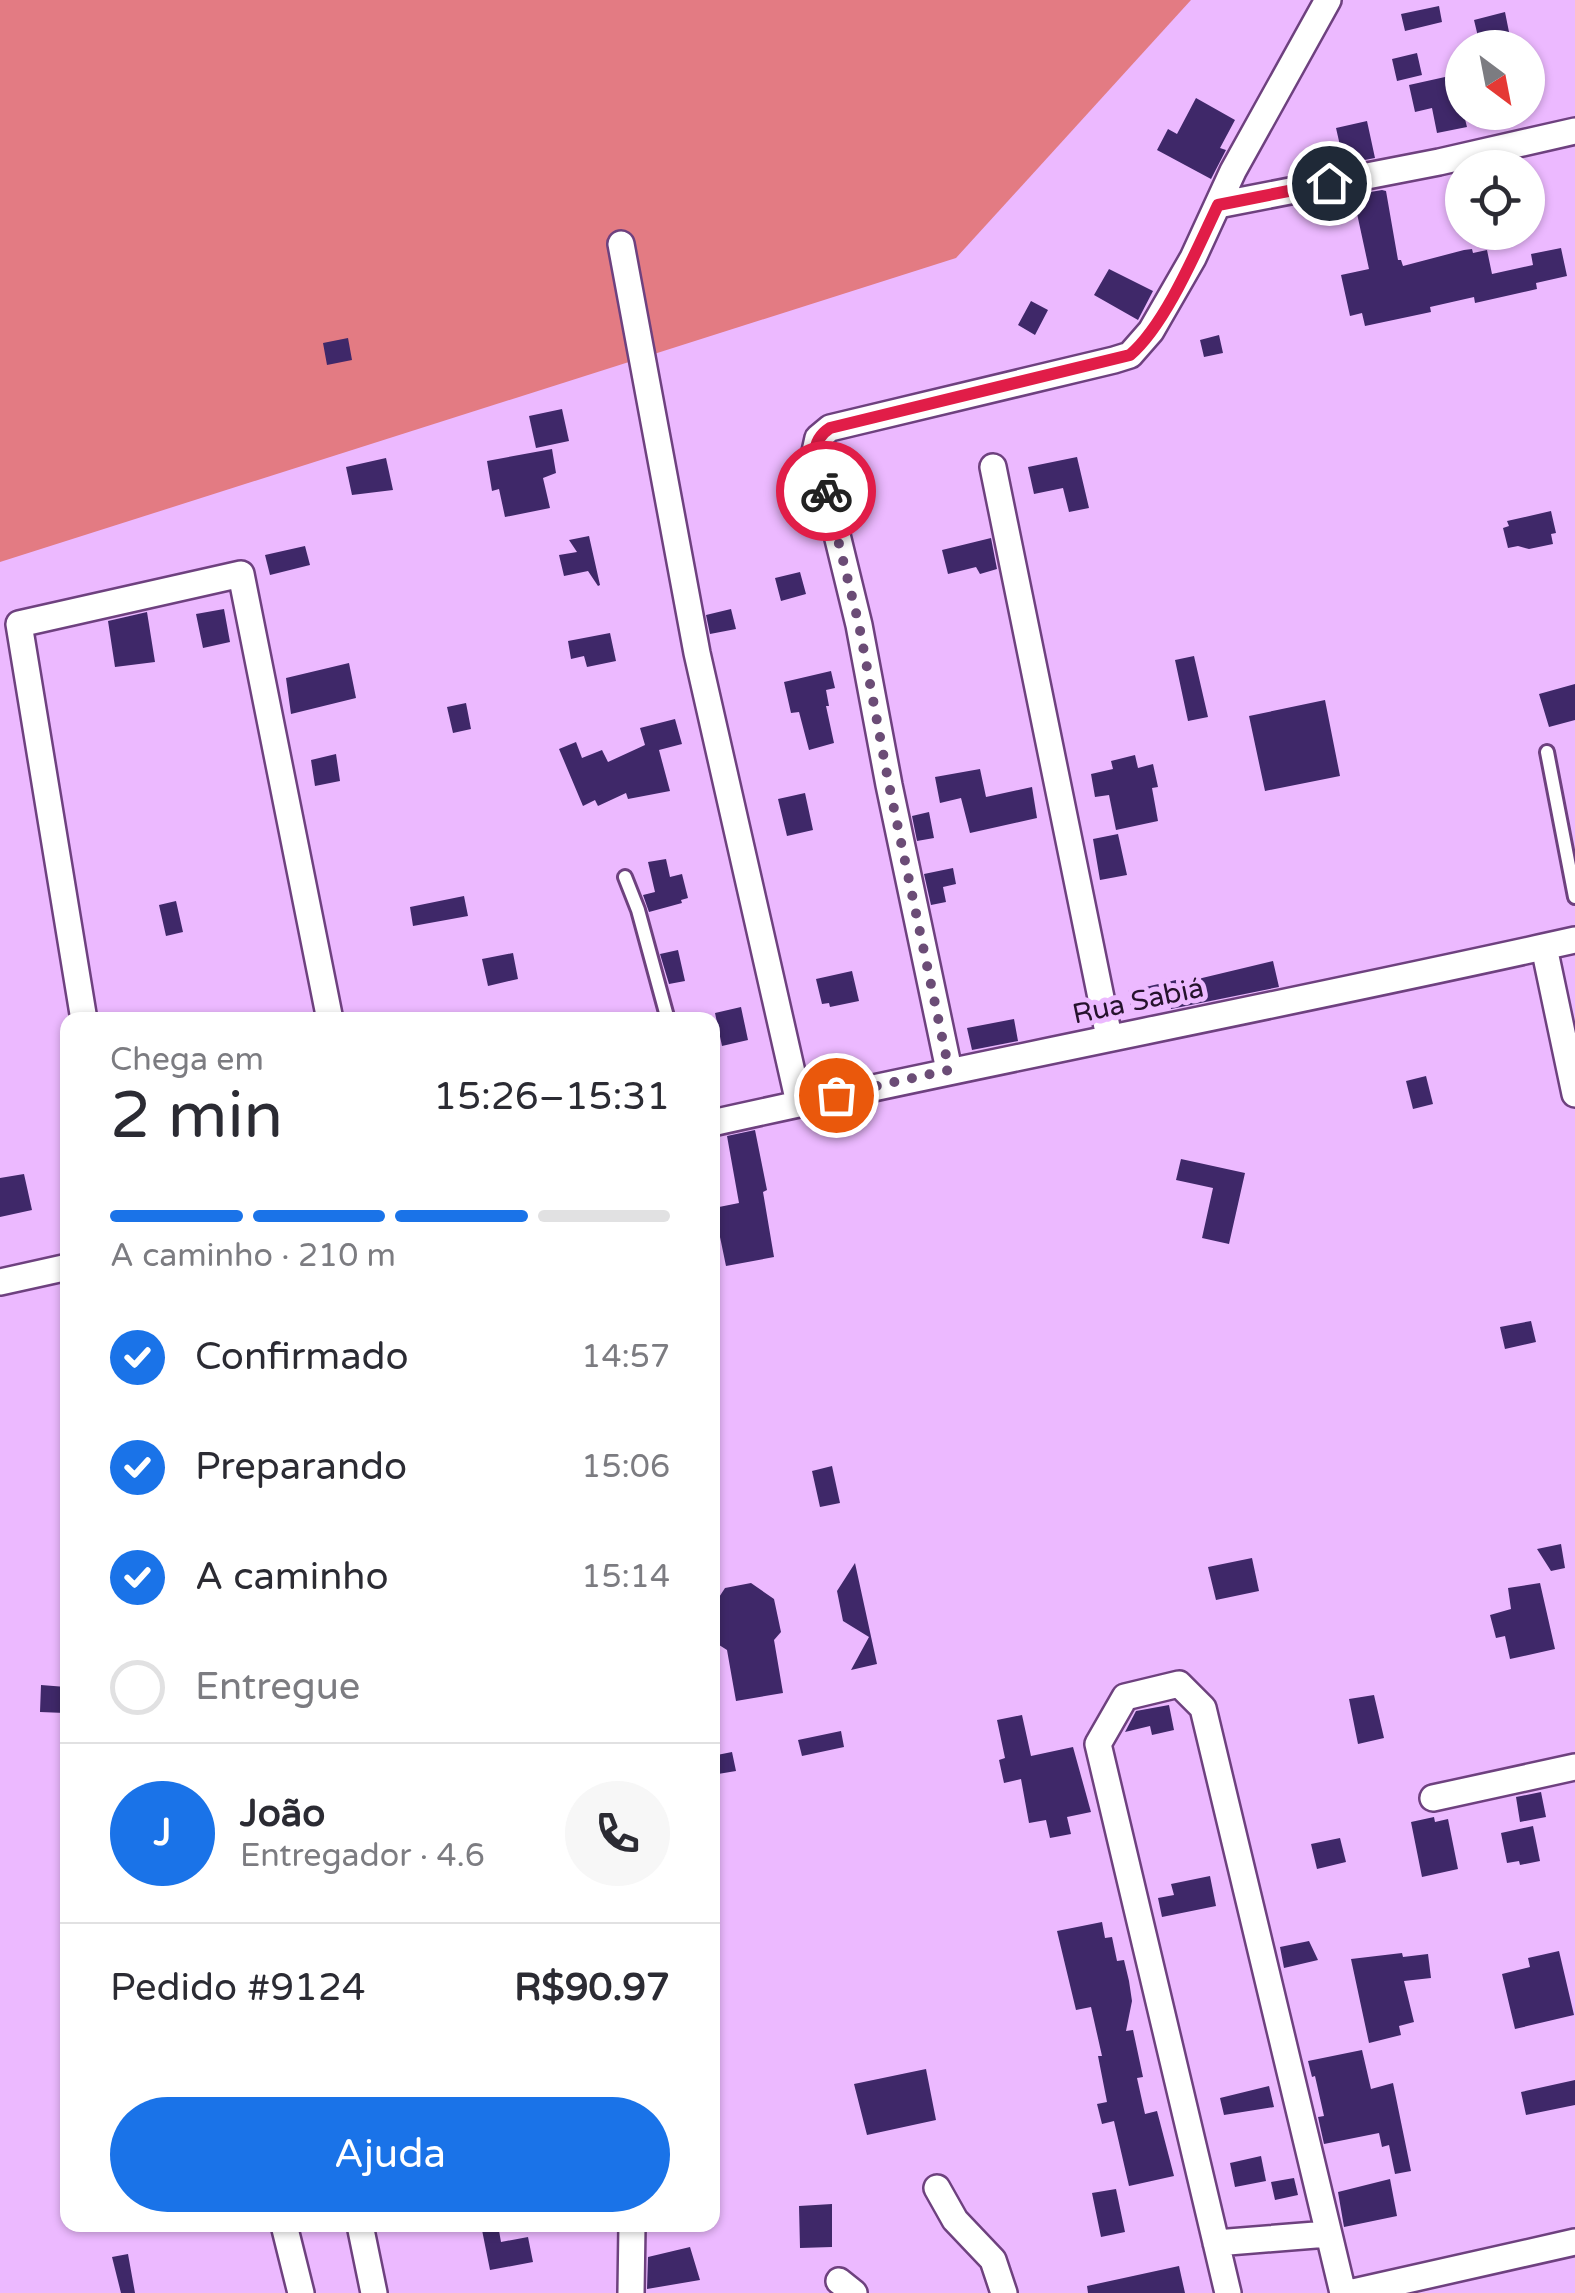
<!DOCTYPE html>
<html lang="pt">
<head>
<meta charset="utf-8">
<style>
  body { margin:0; font-family:"Varela Round",sans-serif; background:#f7f7f7; color:#2b2b33; height:100vh; display:flex; flex-direction:column; font-size:38px; white-space:nowrap }
  * { box-sizing:border-box; margin:0 }
  p { font-size:32px; color:#7c7c81 }
  .icon { flex:none; width:55px; height:55px; fill:none; stroke:currentColor; stroke-width:2; stroke-linecap:round; stroke-linejoin:round }
  .map { position:relative; flex:1; overflow:hidden }
  .sheet { position:absolute; left:60px; top:1012px; width:660px; height:1220px; display:flex; flex-direction:column; background:#fff; border-radius:20px; box-shadow:0 2px 8px #0004 }
  .sheet>* { flex:none }
  .needle { width:65px; rotate:148deg }
  .fabs { position:absolute; left:1445px; top:30px; display:grid; gap:20px }
  .fabs a { display:grid; place-items:center; width:100px; height:100px; border-radius:50%; background:#fff; box-shadow:0 2px 8px #0004; font-size:50px }
  .pin { position:absolute; display:grid; place-items:center; width:85px; height:85px; color:#fff; margin:-42px; border:5px solid #fff; border-radius:50%; box-shadow:0 2px 10px #0007 }
  .courier { position:absolute; display:grid; place-items:center; width:100px; height:100px; margin:-50px; border:8px solid #e11d48; border-radius:50%; background:#fff; color:#222; box-shadow:0 2px 12px #0007 }
  .summary em { font-style:normal; font-weight:600 }
  .summary div { display:flex; flex-direction:column-reverse }
  .summary { display:flex; align-items:center; justify-content:space-between; height:170px; padding:0 50px }
  h1 { font-size:65px; font-weight:600; line-height:75px }
  .bar { display:grid; grid-template-columns:repeat(4,1fr); gap:15px 10px; align-content:center; height:120px; padding:0 50px }
  .bar i { height:12px; border-radius:8px; background:#e1e1e2 }
  .bar .active { background:#1a73e8 }
  .bar p { grid-column:span 4 }
  .line { display:flex; align-items:center; gap:25px; padding:0 50px; border-top:2px solid #e1e1e2 }
  .line div { flex:1 }
  .round { display:grid; place-items:center; flex:none; width:105px; height:105px; border-radius:52px; background:#f7f7f7 }
  ol { padding:0 50px; list-style:none }
  li { display:flex; align-items:center; gap:30px; height:110px }
  li p { margin-inline-start:auto }
  li .icon { padding:10px; border-radius:50%; background:#1a73e8; color:#fff; stroke-width:4 }
  li:last-child { color:#7c7c81 }
  li i { width:55px; height:55px; border:5px solid #e1e1e2; border-radius:50% }
  .button { display:flex; gap:20px; margin-top:auto; padding:20px 50px }
  .button a { flex:1; height:115px; border-radius:60px; background:#1a73e8; color:#fff; font-size:40px; font-weight:600; line-height:115px; text-align:center }
  .map>svg:first-child { display:block }
  .green { fill:#e37b83 }
  .building { fill:#3f2869 }
  .lines { fill:none; stroke-linecap:round; stroke-linejoin:round }
  .lane-casing { stroke:#6e417f; stroke-width:18 }
  .street-casing { stroke:#6e417f; stroke-width:30 }
  .lane { stroke:#fff; stroke-width:12 }
  .street { stroke:#fff; stroke-width:25 }
  .done { stroke:#6b4c76; stroke-width:10; stroke-dasharray:0 18 }
  .route { stroke:#e11d48; stroke-width:12 }
  .labels { text-anchor:middle; dominant-baseline:central; stroke-width:10; stroke-linejoin:round; paint-order:stroke }
  .street-label { font-size:28px; fill:#25122c; stroke:#ecb9ff }
</style>
</head>
<body>
<div class="map">
<svg width="1575" height="2293" viewBox="0 0 1575 2293">
  <rect width="100%" height="100%" fill="#ecb9ff"/>
  <path class="green" d="M 0,0 L 1191,0 L 956,258 L 0,562 Z"/>
  <path class="building" d="M 1439,6 L 1442,22 L 1405,31 L 1401,14 Z
    M 1505,12 L 1510,37 L 1480,45 L 1474,20 Z
    M 1417,53 L 1422,75 L 1397,81 L 1392,59 Z
    M 1454,75 L 1467,127 L 1437,133 L 1432,108 L 1415,112 L 1409,85 Z
    M 1196,98 L 1235,120 L 1220,148 L 1226,150 L 1211,179 L 1157,150 L 1168,129 L 1177,134 Z
    M 1367,121 L 1375,158 L 1297,173 L 1294,160 L 1341,150 L 1336,128 Z
    M 1382,190 L 1386,191 L 1398,260 L 1401,260 L 1403,266 L 1464,250 L 1472,249 L 1473,253 L 1487,250 L 1492,274 L 1533,265 L 1531,254 L 1561,248 L 1567,276 L 1536,283 L 1537,289 L 1475,303 L 1474,297 L 1430,307 L 1431,312 L 1365,326 L 1362,313 L 1350,316 L 1341,275 L 1369,269 L 1353,195 Z
    M 1109,269 L 1153,291 L 1138,320 L 1094,295 Z
    M 1031,301 L 1048,310 L 1035,335 L 1018,325 Z
    M 1219,335 L 1223,353 L 1204,357 L 1200,340 Z
    M 348,338 L 352,360 L 327,365 L 323,343 Z
    M 562,409 L 569,441 L 536,448 L 529,416 Z
    M 552,449 L 556,473 L 543,478 L 550,508 L 505,517 L 499,489 L 492,491 L 487,461 Z
    M 1077,457 L 1089,508 L 1069,512 L 1063,488 L 1034,494 L 1028,467 Z
    M 386,458 L 393,490 L 352,495 L 346,467 Z
    M 1551,511 L 1556,533 L 1551,534 L 1553,544 L 1529,549 L 1518,546 L 1508,548 L 1503,528 L 1509,526 L 1507,521 Z
    M 589,536 L 600,585 L 598,586 L 588,571 L 564,576 L 559,555 L 577,552 L 569,540 Z
    M 991,538 L 997,569 L 980,574 L 976,567 L 948,574 L 942,550 Z
    M 305,546 L 310,565 L 270,575 L 265,555 Z
    M 800,572 L 806,594 L 781,601 L 775,578 Z
    M 224,609 L 230,642 L 203,648 L 196,614 Z
    M 731,609 L 736,629 L 710,634 L 706,615 Z
    M 147,612 L 155,662 L 115,667 L 108,621 Z
    M 610,633 L 616,661 L 587,667 L 584,656 L 571,659 L 568,641 Z
    M 1194,656 L 1208,717 L 1188,721 L 1175,660 Z
    M 349,663 L 356,698 L 291,714 L 286,678 Z
    M 831,671 L 835,688 L 826,690 L 829,706 L 826,706 L 834,743 L 809,750 L 799,712 L 791,713 L 784,682 Z
    M 1575,684 L 1575,720 L 1549,727 L 1539,694 Z
    M 1325,700 L 1340,776 L 1265,791 L 1249,716 Z
    M 466,703 L 471,729 L 453,733 L 447,707 Z
    M 675,719 L 682,744 L 659,750 L 670,791 L 628,799 L 626,793 L 598,806 L 595,800 L 583,806 L 559,749 L 576,742 L 582,758 L 602,750 L 608,762 L 645,745 L 640,728 Z
    M 336,754 L 340,781 L 315,786 L 311,760 Z
    M 1135,755 L 1138,768 L 1153,764 L 1158,787 L 1152,788 L 1158,821 L 1116,830 L 1109,795 L 1095,797 L 1091,774 L 1113,769 L 1111,761 Z
    M 980,769 L 986,797 L 1032,787 L 1037,818 L 970,833 L 961,798 L 940,803 L 935,777 Z
    M 805,793 L 813,830 L 787,836 L 778,799 Z
    M 929,812 L 934,838 L 917,841 L 912,816 Z
    M 1118,834 L 1127,875 L 1100,880 L 1093,839 Z
    M 666,859 L 670,877 L 682,874 L 688,898 L 681,900 L 682,903 L 649,912 L 643,895 L 655,892 L 648,862 Z
    M 953,868 L 956,884 L 943,887 L 946,902 L 931,905 L 924,874 Z
    M 464,896 L 468,916 L 413,926 L 410,907 Z
    M 176,901 L 183,932 L 166,936 L 159,905 Z
    M 678,950 L 685,981 L 669,984 L 660,954 Z
    M 513,953 L 518,979 L 488,986 L 482,959 Z
    M 1273,961 L 1279,987 L 1171,1009 L 1169,998 L 1131,1006 L 1128,991 L 1176,980 L 1177,984 Z
    M 852,971 L 859,1001 L 830,1007 L 829,1003 L 822,1004 L 816,979 Z
    M 741,1007 L 748,1040 L 722,1046 L 715,1013 Z
    M 1014,1019 L 1018,1041 L 972,1050 L 967,1028 Z
    M 1426,1076 L 1433,1104 L 1413,1109 L 1406,1081 Z
    M 755,1130 L 767,1190 L 763,1192 L 774,1257 L 726,1266 L 714,1208 L 739,1203 L 727,1136 Z
    M 1181,1159 L 1245,1173 L 1229,1244 L 1202,1238 L 1213,1188 L 1176,1180 Z
    M 24,1174 L 32,1210 L 0,1217 L 0,1178 Z
    M 1531,1321 L 1536,1342 L 1505,1349 L 1500,1327 Z
    M 832,1466 L 840,1503 L 820,1507 L 812,1471 Z
    M 1561,1544 L 1565,1568 L 1551,1571 L 1537,1549 Z
    M 1252,1558 L 1259,1591 L 1216,1600 L 1208,1567 Z
    M 855,1563 L 877,1664 L 851,1670 L 869,1637 L 843,1621 L 837,1591 Z
    M 751,1583 L 774,1599 L 781,1632 L 774,1640 L 783,1693 L 736,1701 L 727,1650 L 716,1643 L 712,1608 L 725,1588 Z
    M 1540,1583 L 1555,1649 L 1510,1659 L 1505,1636 L 1496,1638 L 1490,1615 L 1511,1609 L 1508,1588 Z
    M 41,1685 L 66,1687 L 65,1713 L 40,1712 Z
    M 1374,1695 L 1384,1738 L 1358,1744 L 1349,1699 Z
    M 1169,1705 L 1174,1730 L 1152,1735 L 1150,1726 L 1125,1732 L 1136,1711 Z
    M 1022,1715 L 1031,1756 L 1073,1747 L 1091,1812 L 1067,1817 L 1071,1834 L 1050,1838 L 1046,1820 L 1029,1823 L 1021,1779 L 1004,1783 L 999,1760 L 1005,1758 L 997,1720 Z
    M 841,1731 L 844,1747 L 802,1756 L 798,1740 Z
    M 732,1752 L 736,1771 L 712,1775 L 712,1756 Z
    M 1541,1792 L 1546,1817 L 1520,1822 L 1516,1797 Z
    M 1434,1817 L 1435,1822 L 1448,1819 L 1458,1869 L 1422,1877 L 1411,1822 Z
    M 1533,1826 L 1540,1861 L 1520,1865 L 1519,1861 L 1507,1863 L 1501,1833 Z
    M 1340,1838 L 1346,1862 L 1317,1869 L 1311,1844 Z
    M 1210,1876 L 1216,1906 L 1162,1917 L 1158,1898 L 1174,1895 L 1171,1884 Z
    M 1102,1922 L 1105,1938 L 1112,1937 L 1117,1961 L 1124,1960 L 1129,1981 L 1132,2001 L 1126,2031 L 1133,2030 L 1143,2077 L 1137,2078 L 1145,2114 L 1157,2111 L 1174,2176 L 1129,2186 L 1114,2121 L 1102,2124 L 1097,2104 L 1107,2102 L 1098,2056 L 1102,2056 L 1091,2007 L 1076,2010 L 1057,1931 Z
    M 1309,1941 L 1318,1960 L 1284,1968 L 1280,1947 Z
    M 1559,1951 L 1574,2015 L 1515,2029 L 1502,1974 L 1530,1967 L 1528,1958 Z
    M 1402,1953 L 1403,1957 L 1428,1954 L 1431,1978 L 1404,1981 L 1414,2022 L 1399,2026 L 1401,2035 L 1369,2043 L 1351,1959 Z
    M 1362,2050 L 1371,2089 L 1393,2083 L 1411,2171 L 1395,2174 L 1389,2145 L 1382,2147 L 1379,2133 L 1324,2144 L 1318,2117 L 1324,2116 L 1315,2076 L 1312,2077 L 1308,2061 Z
    M 926,2069 L 936,2120 L 867,2135 L 854,2084 Z
    M 1575,2080 L 1575,2105 L 1526,2115 L 1521,2092 Z
    M 1269,2086 L 1274,2107 L 1224,2115 L 1220,2098 Z
    M 1261,2156 L 1266,2181 L 1235,2187 L 1230,2163 Z
    M 1294,2178 L 1298,2195 L 1275,2200 L 1271,2182 Z
    M 1390,2179 L 1397,2216 L 1344,2227 L 1338,2192 Z
    M 1116,2189 L 1125,2232 L 1101,2237 L 1092,2193 Z
    M 832,2204 L 832,2247 L 800,2248 L 799,2206 Z
    M 481,2225 L 498,2225 L 501,2242 L 528,2237 L 533,2262 L 490,2270 Z
    M 690,2247 L 700,2280 L 647,2289 L 648,2257 Z
    M 128,2254 L 135,2293 L 121,2293 L 112,2257 Z
    M 1179,2266 L 1185,2293 L 1088,2293 L 1087,2286 Z"/>
  <g class="lines">
    <defs>
      <path id="lane" d="M 1547,752 L 1575,897
        M 625,877 L 638,910 L 668,1020"/>
      <path id="street" d="M 1218,205 L 1439,162 L 1575,131
        M 621,244 L 697,653 L 799,1103
        M 993,467 L 1109,1037
        M 1544,947 L 1575,1094
        M 84,1020 L 19,624 L 241,574 L 330,1020
        M 949,1070 L 889,785 L 859,625 L 828,498 L 814,456 L 818,438 L 830,428 L 1114,360 L 1130,355 L 1151,331 L 1193,258 L 1233,171 L 1328,0
        M 712,1123 C 999,1059 1288,1004 1575,940
        M 0,1282 L 68,1267
        M 1433,1798 L 1575,1767
        M 937,2188 L 955,2220 L 993,2260 L 1004,2293
        M 284,2225 L 301,2293
        M 360,2225 L 374,2293
        M 1216,2243 L 1328,2234
        M 839,2281 L 854,2293
        M 631,2293 L 632,2225
        M 1228,2293 L 1098,1744 L 1125,1697 L 1179,1684 L 1203,1708 L 1343,2293
        M 1349,2293 L 1575,2242"/>
    </defs>
    <use href="#lane" class="lane-casing"/>
    <use href="#street" class="street-casing"/>
    <use href="#lane" class="lane"/>
    <use href="#street" class="street"/>
  </g>
  <g class="lines">
    <path class="done" d="M 826,491 L 859,625 L 889,785 L 949,1070 L 836,1095"/>
    <path class="route" d="M 826,491 C 818,468 805,444 830,428 L 1130,355 C 1166,324 1197,249 1218,205 L 1329,183"/>
  </g>
  <g class="labels">
    <g class="street-label">
      <text transform="translate(1138 1001) rotate(-12)">Rua Sabiá</text>
    </g>
  </g>
</svg>
<div class="fabs">
<a><svg class="needle" viewBox="-14 -14 28 28"><path d="M0-13l5 13h-10z" fill="#e53935"/><path d="M0 13l5-13h-10z" fill="#7c7c81"/></svg></a>
<a><svg class="icon" aria-label="locate" viewBox="0 0 24 24"><circle cx="12" cy="12" r="6"/><path d="M12 2v4M12 18v4M2 12h4M18 12h4"/></svg></a>
</div>
<div class="pin" style="left:836px;top:1095px;background:#ea580c"><svg class="icon" aria-label="bag" viewBox="0 0 24 24"><path d="M5 8h14l-1 12H6zM9 8a3 3 0 0 1 6 0"/></svg></div>
<div class="pin" style="left:1329px;top:183px;background:#1f2937"><svg class="icon" aria-label="home" viewBox="0 0 24 24"><path d="M3 11l9-7 9 7M6 9v11h12V9"/></svg></div>
<div class="courier" style="left:826px;top:491px"><svg class="icon" aria-label="bike" viewBox="0 0 24 24"><circle cx="6" cy="16" r="4"/><circle cx="18" cy="16" r="4"/><path d="M6 16l4-8h5l3 8M10 8l3 8H6M13 5h3"/></svg></div>
<section class="sheet">
<div class="summary"><div><h1>2 min</h1><p>Chega em</p></div><em>15:26–15:31</em></div>
<div class="bar"><i class="active"></i><i class="active"></i><i class="active"></i><i></i><p>A caminho · 210 m</p></div>
<ol>
<li><svg class="icon" aria-label="check" viewBox="0 0 24 24"><path d="M5 12l5 5 9-10"/></svg>Confirmado<p>14:57</p></li>
<li><svg class="icon" aria-label="check" viewBox="0 0 24 24"><path d="M5 12l5 5 9-10"/></svg>Preparando<p>15:06</p></li>
<li><svg class="icon" aria-label="check" viewBox="0 0 24 24"><path d="M5 12l5 5 9-10"/></svg>A caminho<p>15:14</p></li>
<li><i></i>Entregue</li>
</ol>
<div class="line" style="height:180px"><b class="round" style="background:#1a73e8;color:#fff">J</b><div><b>João</b><p>Entregador · 4.6</p></div><a class="round"><svg class="icon" aria-label="phone" viewBox="0 0 24 24"><path d="M5 4h4l2 5-3 2q2 4 5 5l2-3 5 2v4C11 20 4 13 5 4z"/></svg></a></div>
<div class="line" style="height:130px"><div>Pedido #9124</div><b>R$90.97</b></div>
<div class="button"><a>Ajuda</a></div>
</section>
</div>
</body>
</html>
